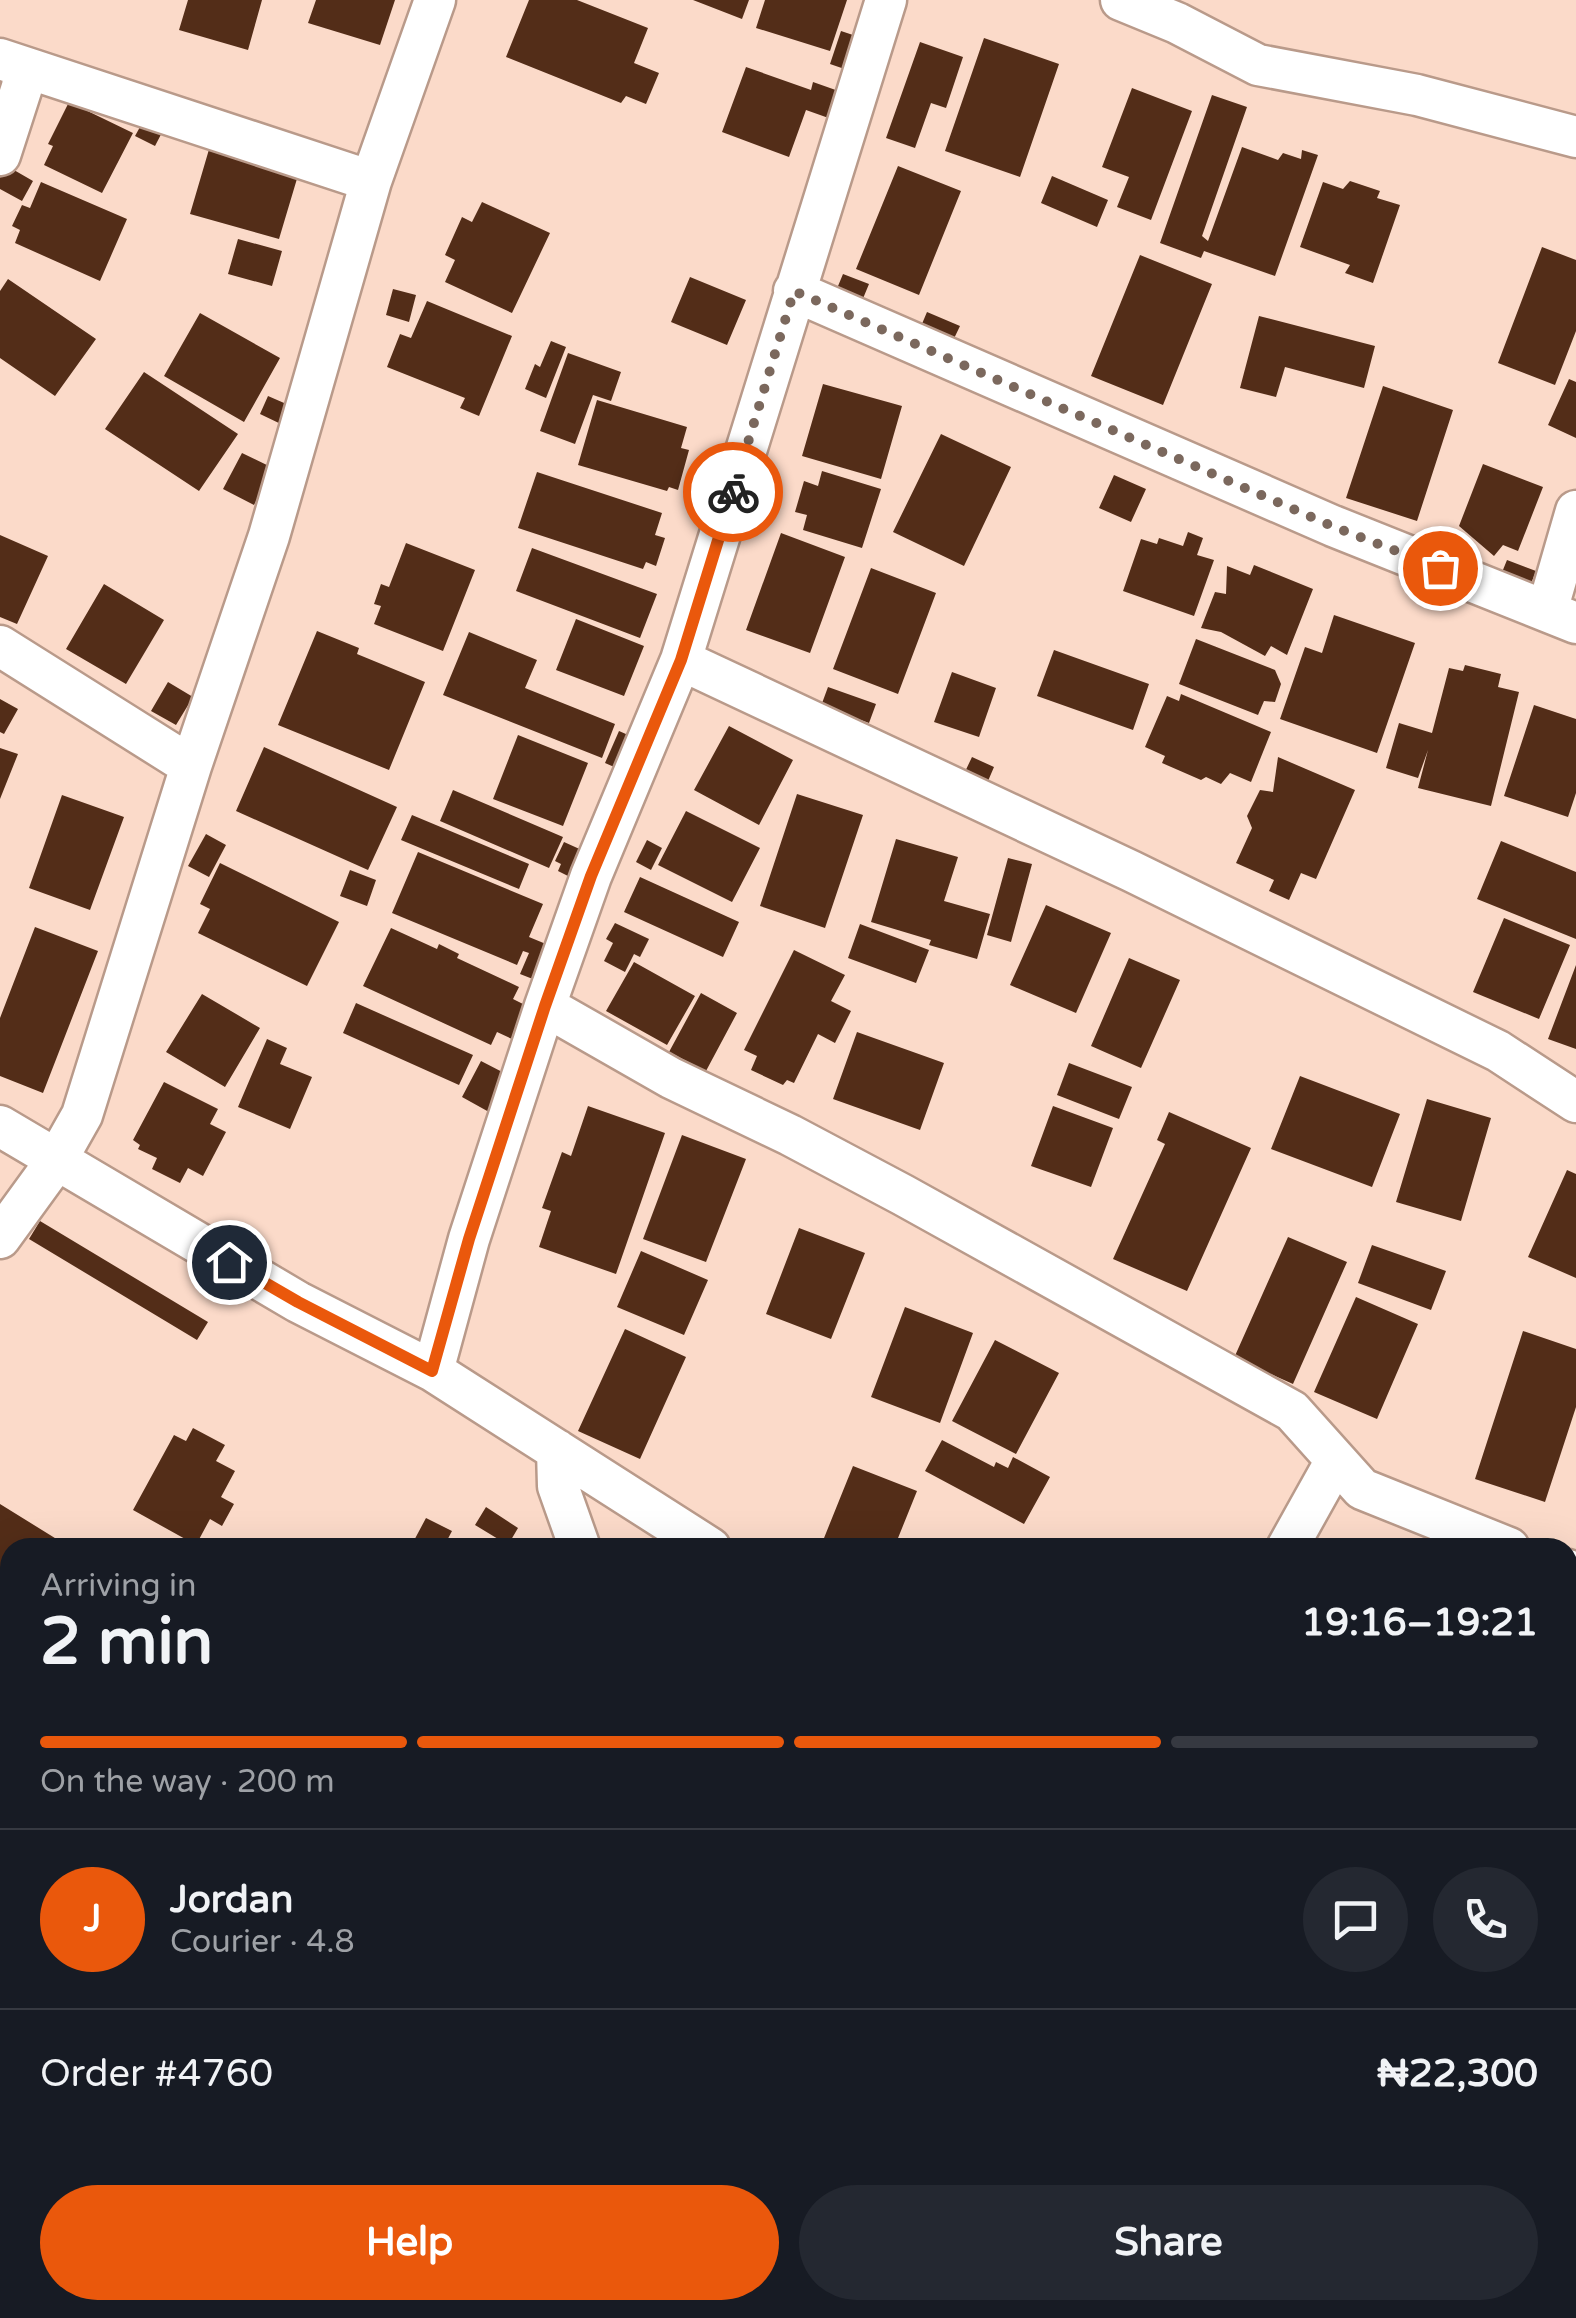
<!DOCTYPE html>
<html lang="en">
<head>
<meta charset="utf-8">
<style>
  body { margin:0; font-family:"Varela Round",sans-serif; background:#242831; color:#f1f3f6; height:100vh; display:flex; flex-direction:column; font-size:38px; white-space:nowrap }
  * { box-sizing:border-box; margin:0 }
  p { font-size:32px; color:#9ea1a6 }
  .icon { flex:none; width:55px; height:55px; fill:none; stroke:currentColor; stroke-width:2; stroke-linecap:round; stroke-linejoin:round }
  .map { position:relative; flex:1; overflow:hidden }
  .side { position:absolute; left:0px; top:1538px; width:1578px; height:782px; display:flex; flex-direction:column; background:#171b24; border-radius:30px 30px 0 0; box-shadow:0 10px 40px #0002 }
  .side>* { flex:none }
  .pin { position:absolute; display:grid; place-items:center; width:85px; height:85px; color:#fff; margin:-42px; border:5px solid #fff; border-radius:50%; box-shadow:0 2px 10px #0007 }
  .courier { position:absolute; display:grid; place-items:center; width:100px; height:100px; margin:-50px; border:8px solid #ea580c; border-radius:50%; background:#fff; color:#222; box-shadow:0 2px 12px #0007 }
  .headline em { font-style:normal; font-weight:800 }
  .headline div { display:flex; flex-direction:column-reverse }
  .headline { display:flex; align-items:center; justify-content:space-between; height:170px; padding:0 40px }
  h1 { font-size:65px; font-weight:800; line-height:75px }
  .bar { display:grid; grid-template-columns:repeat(4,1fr); gap:15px 10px; align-content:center; height:120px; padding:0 40px }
  .bar i { height:12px; border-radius:8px; background:#363941 }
  .bar .current { background:#ea580c }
  .bar p { grid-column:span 4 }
  .line { display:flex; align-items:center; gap:25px; padding:0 40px; border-top:2px solid #363941 }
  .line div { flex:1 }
  .round { display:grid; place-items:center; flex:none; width:105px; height:105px; border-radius:52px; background:#242831 }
  .cta { display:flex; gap:20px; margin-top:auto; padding:20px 40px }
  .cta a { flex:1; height:115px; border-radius:60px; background:#ea580c; color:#fff; font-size:40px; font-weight:800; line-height:115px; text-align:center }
  .cta a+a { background:#242831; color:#f1f3f6 }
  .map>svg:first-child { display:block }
  .building { fill:#532d18 }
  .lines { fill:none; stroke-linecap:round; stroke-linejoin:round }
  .minor-casing { stroke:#b99a8a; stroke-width:45 }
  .minor { stroke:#fff; stroke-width:40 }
  .done { stroke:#7b685d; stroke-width:10; stroke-dasharray:0 18 }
  .route { stroke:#ea580c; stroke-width:12 }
</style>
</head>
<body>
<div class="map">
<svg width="1576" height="2318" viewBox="0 0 1576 2318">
  <rect width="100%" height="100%" fill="#fbdac9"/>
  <path class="building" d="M 188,0 L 262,0 L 248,50 L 179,30 Z
    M 316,0 L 395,0 L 380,45 L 308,23 Z
    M 529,0 L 577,0 L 648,28 L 634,63 L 659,73 L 646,104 L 626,96 L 621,103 L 506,57 Z
    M 693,0 L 749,0 L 742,19 Z
    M 765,0 L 847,0 L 830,51 L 756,28 Z
    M 841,31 L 871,41 L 859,74 L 830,64 Z
    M 984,38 L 1059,64 L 1020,177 L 945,151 Z
    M 920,42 L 963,57 L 946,108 L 931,103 L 915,148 L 886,138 Z
    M 746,67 L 811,90 L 813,82 L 847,94 L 837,121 L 806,110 L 789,157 L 722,132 Z
    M 1132,88 L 1192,111 L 1151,220 L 1117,207 L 1129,177 L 1102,167 Z
    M 1212,95 L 1247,107 L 1202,236 L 1208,241 L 1242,147 L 1278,160 L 1283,153 L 1301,159 L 1302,150 L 1318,155 L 1275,276 L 1204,251 L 1201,258 L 1160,243 Z
    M 69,102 L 133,133 L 102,193 L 44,165 L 53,146 L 48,144 Z
    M 150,109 L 169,119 L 155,146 L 135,136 Z
    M 210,146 L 299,172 L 279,239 L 190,214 Z
    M 7,166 L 33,181 L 22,201 L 0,189 L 0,178 Z
    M 898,166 L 961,191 L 919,295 L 856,269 Z
    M 1052,176 L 1108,200 L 1097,227 L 1041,203 Z
    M 1350,181 L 1380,191 L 1377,198 L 1400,205 L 1373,283 L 1345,273 L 1350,265 L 1300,247 L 1323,182 L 1343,189 Z
    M 41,182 L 127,219 L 100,281 L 15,243 L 20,230 L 12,226 L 22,205 L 30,208 Z
    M 482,202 L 550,233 L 512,313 L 445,282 L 455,260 L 445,255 L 462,217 L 472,222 Z
    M 238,239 L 282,251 L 272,286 L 228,274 Z
    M 1542,247 L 1576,260 L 1576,331 L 1555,385 L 1498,363 Z
    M 1140,255 L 1212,284 L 1163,405 L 1091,376 Z
    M 843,274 L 869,284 L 857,313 L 831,303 Z
    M 690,277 L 746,300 L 727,345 L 671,322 Z
    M 8,279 L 96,339 L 55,396 L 0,358 L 0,291 Z
    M 393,289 L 416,295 L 409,322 L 386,315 Z
    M 427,301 L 512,336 L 479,416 L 460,408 L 465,398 L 387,367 L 400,334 L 411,338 Z
    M 927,312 L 960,326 L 948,351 L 916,338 Z
    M 200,313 L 280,358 L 244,422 L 164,376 Z
    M 1259,316 L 1375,346 L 1364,388 L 1285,367 L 1276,397 L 1240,388 Z
    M 551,341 L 566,347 L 546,398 L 525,389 L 535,364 L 540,367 Z
    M 568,353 L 621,372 L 611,401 L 593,395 L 575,444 L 540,431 Z
    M 144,372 L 238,434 L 199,491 L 105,429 Z
    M 1569,379 L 1576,382 L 1576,438 L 1548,425 Z
    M 823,384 L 902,406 L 881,479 L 802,456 Z
    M 1383,386 L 1453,410 L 1417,521 L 1346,498 Z
    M 268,396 L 291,406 L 283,425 L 260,414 Z
    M 597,400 L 687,427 L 681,448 L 689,450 L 678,490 L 669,487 L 667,491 L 578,465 Z
    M 941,434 L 1011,467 L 964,566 L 893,532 Z
    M 242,453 L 273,468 L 254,505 L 223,489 Z
    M 1483,464 L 1543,487 L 1518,551 L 1503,545 L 1494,556 L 1459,526 Z
    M 822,471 L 881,489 L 862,548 L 803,530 L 807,515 L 795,512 L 804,481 L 818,486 Z
    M 537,472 L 662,513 L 655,535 L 665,538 L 656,566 L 646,562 L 643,569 L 518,528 Z
    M 1114,475 L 1146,489 L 1131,522 L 1099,508 Z
    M 1188,532 L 1203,538 L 1197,555 L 1214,560 L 1194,616 L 1123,591 L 1141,539 L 1157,544 L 1159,538 L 1183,546 Z
    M 781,533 L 845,557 L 810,653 L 746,630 Z
    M 0,535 L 48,556 L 17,624 L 0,617 Z
    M 406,543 L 475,570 L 443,651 L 374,624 L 381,606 L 374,604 L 381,584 L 389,587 Z
    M 532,548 L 657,594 L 640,638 L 516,591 Z
    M 1507,560 L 1536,571 L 1525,599 L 1496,587 Z
    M 1254,565 L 1313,589 L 1287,655 L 1271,646 L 1265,656 L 1221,632 L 1201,628 L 1215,592 L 1226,594 L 1227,566 L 1250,575 Z
    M 871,568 L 936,593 L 898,694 L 833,669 Z
    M 104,584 L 164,620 L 126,684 L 66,649 Z
    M 1334,615 L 1415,643 L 1377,753 L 1280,719 L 1305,647 L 1322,653 Z
    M 576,619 L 644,646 L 624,696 L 556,670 Z
    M 317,631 L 359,648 L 357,654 L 425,682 L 389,770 L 278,725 Z
    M 469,632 L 537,660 L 525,688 L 615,724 L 602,758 L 443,695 Z
    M 1196,639 L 1275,670 L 1281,684 L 1275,702 L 1264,701 L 1258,715 L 1179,684 Z
    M 1054,650 L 1149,684 L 1133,730 L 1037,696 Z
    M 1465,665 L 1501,674 L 1498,687 L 1519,692 L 1491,806 L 1418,788 L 1428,750 L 1418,778 L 1386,768 L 1399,723 L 1432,733 L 1449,668 L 1463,671 Z
    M 952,672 L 996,688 L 979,737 L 934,722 Z
    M 168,682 L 193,697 L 176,725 L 151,711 Z
    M 828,687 L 876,704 L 869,723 L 821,706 Z
    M 1181,694 L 1271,732 L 1251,782 L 1230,773 L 1221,784 L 1206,777 L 1201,780 L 1162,763 L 1165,756 L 1145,747 L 1167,696 L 1179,701 Z
    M 0,699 L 18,709 L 4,734 L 0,732 Z
    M 1534,705 L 1576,719 L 1576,793 L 1568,817 L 1504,796 Z
    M 729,726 L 793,760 L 759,825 L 694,790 Z
    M 619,731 L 642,741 L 628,773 L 605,763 Z
    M 518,735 L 588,763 L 563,826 L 493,799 Z
    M 264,747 L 397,807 L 368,870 L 236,811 Z
    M 0,748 L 18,754 L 0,799 Z
    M 972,757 L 994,767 L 985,788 L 962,778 Z
    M 1278,757 L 1355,790 L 1316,879 L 1301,873 L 1289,900 L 1269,891 L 1274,880 L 1236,863 L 1252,828 L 1247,816 L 1260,790 L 1273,792 Z
    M 453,790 L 563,837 L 549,868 L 440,821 Z
    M 797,794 L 863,815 L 825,928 L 760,906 Z
    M 62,795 L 124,817 L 90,910 L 29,888 Z
    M 686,811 L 760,848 L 732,902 L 658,865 Z
    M 412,815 L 529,864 L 519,889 L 401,840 Z
    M 206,834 L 226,845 L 209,877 L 188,866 Z
    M 896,839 L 958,857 L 944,901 L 990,914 L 977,959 L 929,945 L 931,940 L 871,922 Z
    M 647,840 L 662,848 L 651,870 L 636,862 Z
    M 1501,841 L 1576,872 L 1576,939 L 1477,899 Z
    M 564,842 L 595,856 L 582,883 L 558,871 L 561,864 L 555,861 Z
    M 418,852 L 543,904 L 529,937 L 558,949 L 543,983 L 520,974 L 529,953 L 523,951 L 517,965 L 392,913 Z
    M 1008,858 L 1032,864 L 1011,942 L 987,935 Z
    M 220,863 L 339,922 L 307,986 L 198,933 L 210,909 L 200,904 Z
    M 350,870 L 376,880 L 367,906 L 340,896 Z
    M 640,877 L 739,922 L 723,957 L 624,912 Z
    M 1046,905 L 1111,933 L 1076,1013 L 1010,985 Z
    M 1504,918 L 1570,945 L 1539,1019 L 1473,992 Z
    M 615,923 L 649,939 L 640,957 L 634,954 L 625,972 L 604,961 L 613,943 L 606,939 Z
    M 860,924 L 929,950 L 916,983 L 848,958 Z
    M 35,927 L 98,951 L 43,1093 L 0,1076 L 0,1018 Z
    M 391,928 L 437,949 L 439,944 L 459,954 L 457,958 L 519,987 L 513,999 L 527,1006 L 512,1039 L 497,1032 L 491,1045 L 363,986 Z
    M 794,950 L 845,975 L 831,1001 L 851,1011 L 835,1043 L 818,1034 L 794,1083 L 787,1080 L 783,1085 L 751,1070 L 757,1056 L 744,1050 Z
    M 1129,958 L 1180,980 L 1141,1068 L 1091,1046 Z
    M 634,962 L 695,996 L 667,1045 L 606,1011 Z
    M 1576,965 L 1576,1049 L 1548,1039 Z
    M 701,993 L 737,1013 L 706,1071 L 669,1052 Z
    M 202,994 L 260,1028 L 225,1087 L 166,1052 Z
    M 356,1003 L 473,1055 L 459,1085 L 343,1033 Z
    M 857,1032 L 944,1063 L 920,1130 L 833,1099 Z
    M 267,1039 L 287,1048 L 280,1064 L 312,1077 L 290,1129 L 238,1107 Z
    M 481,1061 L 510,1076 L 489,1112 L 462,1097 Z
    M 1069,1063 L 1132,1087 L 1119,1119 L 1057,1095 Z
    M 1300,1076 L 1400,1114 L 1372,1187 L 1271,1149 Z
    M 164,1082 L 218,1109 L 210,1124 L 226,1132 L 203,1176 L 188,1168 L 180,1183 L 152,1169 L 157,1158 L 138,1149 L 140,1145 L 133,1140 Z
    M 1427,1099 L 1491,1118 L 1461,1221 L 1396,1202 Z
    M 588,1106 L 665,1133 L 616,1274 L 539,1247 L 551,1211 L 542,1208 L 562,1152 L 571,1156 Z
    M 1053,1106 L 1113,1128 L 1091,1187 L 1031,1166 Z
    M 1169,1112 L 1251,1148 L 1187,1291 L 1113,1259 L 1165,1144 L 1157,1140 Z
    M 682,1135 L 746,1159 L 706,1262 L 643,1239 Z
    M 1567,1170 L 1576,1174 L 1576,1278 L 1528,1257 Z
    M 40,1221 L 208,1322 L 197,1340 L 29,1239 Z
    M 799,1228 L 865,1253 L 831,1339 L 766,1314 Z
    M 1288,1237 L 1347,1262 L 1293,1384 L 1234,1358 Z
    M 1372,1245 L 1446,1271 L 1431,1310 L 1358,1283 Z
    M 641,1251 L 708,1280 L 684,1335 L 617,1307 Z
    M 1356,1297 L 1418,1324 L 1377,1419 L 1314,1392 Z
    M 905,1307 L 973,1333 L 940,1423 L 871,1397 Z
    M 625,1329 L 686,1357 L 640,1459 L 578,1431 Z
    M 1523,1331 L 1576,1349 L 1576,1407 L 1545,1502 L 1475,1479 Z
    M 995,1340 L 1059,1373 L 1016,1454 L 952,1421 Z
    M 193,1428 L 225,1445 L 216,1461 L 235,1471 L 221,1497 L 234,1504 L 222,1526 L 210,1519 L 196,1545 L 133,1510 L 174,1435 L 186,1441 Z
    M 942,1440 L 994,1467 L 996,1462 L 1008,1468 L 1013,1457 L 1050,1477 L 1024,1524 L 925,1471 Z
    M 853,1466 L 917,1491 L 894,1548 L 820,1548 Z
    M 0,1504 L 71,1548 L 10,1548 L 10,1579 L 0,1573 Z
    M 486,1507 L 518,1528 L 508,1545 L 475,1525 Z
    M 426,1518 L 452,1531 L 443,1548 L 410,1548 Z
    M 0,1639 L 10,1644 L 10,1670 L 0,1689 Z
    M 1568,1657 L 1576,1659 L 1576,1786 L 1572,1800 L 1568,1798 Z
    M 1568,1841 L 1576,1843 L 1576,1858 L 1568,1883 Z
    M 1576,2262 L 1576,2310 L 1568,2304 L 1568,2275 Z
    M 758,2310 L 803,2310 L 812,2318 L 751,2318 Z
    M 887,2310 L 948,2310 L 940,2318 L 884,2318 L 882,2316 Z
    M 1220,2310 L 1315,2310 L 1308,2318 L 1213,2318 Z
    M 1367,2310 L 1400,2310 L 1410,2318 L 1360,2318 Z"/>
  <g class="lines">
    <defs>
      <path id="minor" d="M 1121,0 L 1177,23 L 1258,65 L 1417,95 L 1576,137
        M 0,59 L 371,181
        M 0,155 L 22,87 L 24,69
        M 794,291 L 1333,526 L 1576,623
        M 1547,611 L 1576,511
        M 0,646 L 191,766
        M 681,660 L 1131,871 L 1498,1051 L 1576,1102
        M 545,1006 L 671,1078 L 790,1135 L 903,1195 L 1292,1411 L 1362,1489 L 1509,1548
        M 0,1126 L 298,1302 L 433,1371 L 710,1548
        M 0,1238 L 56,1161 L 82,1115 L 191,766 L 269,536 L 371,181 L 435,0
        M 433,1371 L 469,1239 L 545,1006 L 591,876 L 681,660 L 886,0
        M 557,1450 L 558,1486 L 580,1548
        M 1287,1548 L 1335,1462
        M 1568,1570 L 1576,1573
        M 1568,2069 L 1576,2073
        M 1136,2310 L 1146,2318
        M 483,2318 L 486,2310
        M 625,2318 L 631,2310"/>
    </defs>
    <use href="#minor" class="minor-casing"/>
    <use href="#minor" class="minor"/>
  </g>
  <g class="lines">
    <path class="done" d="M 733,492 L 794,291 L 1332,526 L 1440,568"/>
    <path class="route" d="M 229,1262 L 298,1302 L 432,1371 L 469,1239 L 545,1006 L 591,876 L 681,660 L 733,492"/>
  </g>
</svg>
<div class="pin" style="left:1440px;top:568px;background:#ea580c"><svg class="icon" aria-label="bag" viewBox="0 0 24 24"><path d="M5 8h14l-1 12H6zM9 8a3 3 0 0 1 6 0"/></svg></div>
<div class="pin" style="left:229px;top:1262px;background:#1f2937"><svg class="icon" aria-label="home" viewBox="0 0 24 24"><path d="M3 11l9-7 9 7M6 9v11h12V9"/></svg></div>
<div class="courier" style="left:733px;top:492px"><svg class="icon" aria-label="bike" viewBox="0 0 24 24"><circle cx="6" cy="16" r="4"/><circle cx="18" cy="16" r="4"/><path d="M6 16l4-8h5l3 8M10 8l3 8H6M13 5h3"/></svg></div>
<section class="side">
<div class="headline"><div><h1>2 min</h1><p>Arriving in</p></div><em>19:16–19:21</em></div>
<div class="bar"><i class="current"></i><i class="current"></i><i class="current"></i><i></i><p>On the way · 200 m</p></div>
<div class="line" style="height:180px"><b class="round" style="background:#ea580c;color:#fff">J</b><div><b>Jordan</b><p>Courier · 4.8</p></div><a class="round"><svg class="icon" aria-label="chat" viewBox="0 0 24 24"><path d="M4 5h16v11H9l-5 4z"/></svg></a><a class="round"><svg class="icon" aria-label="phone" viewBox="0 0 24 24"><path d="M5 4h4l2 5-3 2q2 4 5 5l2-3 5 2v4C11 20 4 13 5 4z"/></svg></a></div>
<div class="line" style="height:130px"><div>Order #4760</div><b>₦22,300</b></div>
<div class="cta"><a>Help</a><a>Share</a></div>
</section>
</div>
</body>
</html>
